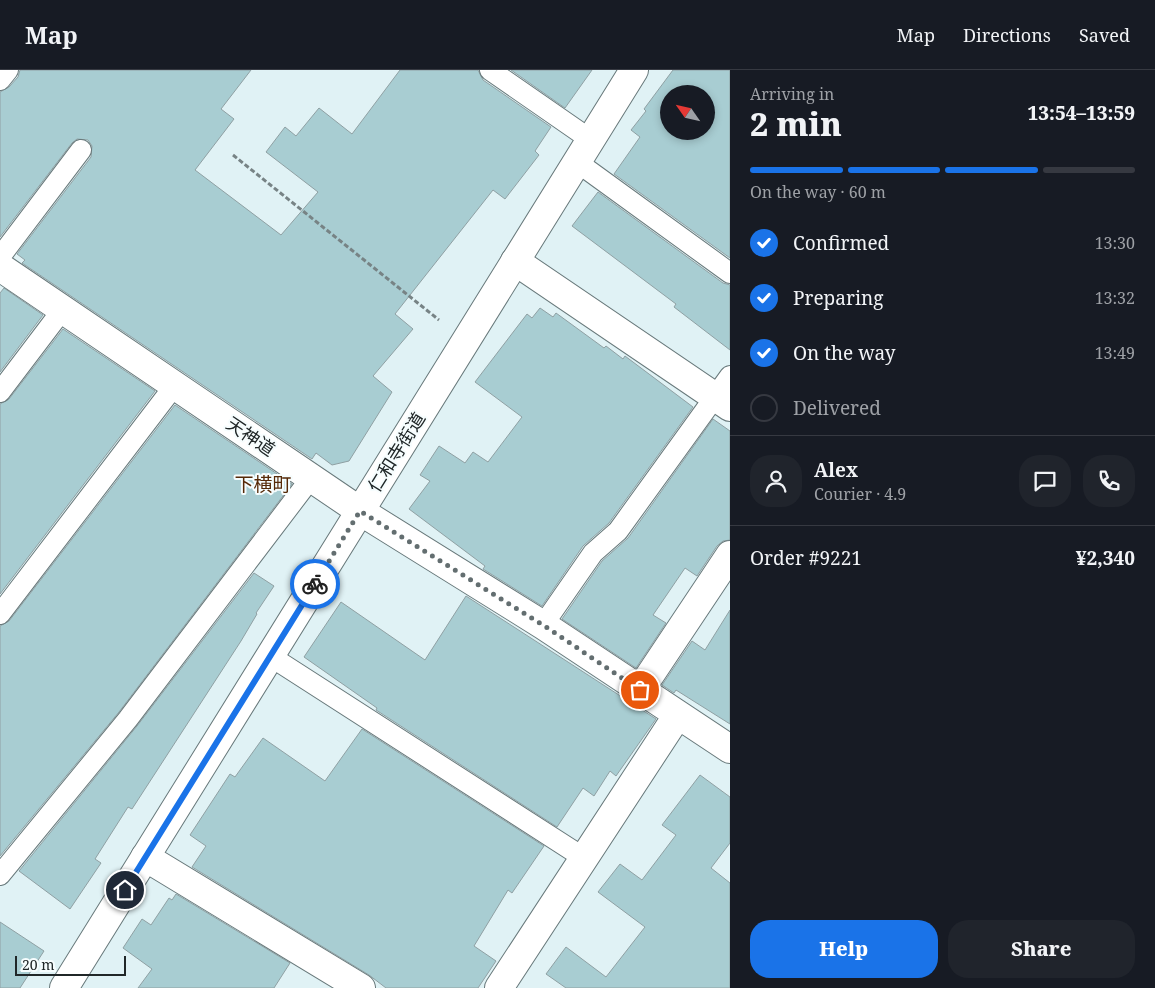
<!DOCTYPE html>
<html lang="en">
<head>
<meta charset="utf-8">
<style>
  body { margin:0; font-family:"Noto Serif","Noto Sans JP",serif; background:#20242c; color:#f1f3f6; height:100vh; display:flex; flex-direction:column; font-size:19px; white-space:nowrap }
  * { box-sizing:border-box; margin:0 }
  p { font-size:16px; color:#9ea1a6 }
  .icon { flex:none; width:28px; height:28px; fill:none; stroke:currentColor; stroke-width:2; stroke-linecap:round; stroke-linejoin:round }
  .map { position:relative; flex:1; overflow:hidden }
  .details { display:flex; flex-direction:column; background:#171b24; width:425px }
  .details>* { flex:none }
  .needle { width:32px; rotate:304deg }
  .buttons { position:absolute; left:660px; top:15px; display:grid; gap:10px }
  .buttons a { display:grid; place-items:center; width:55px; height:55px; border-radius:50%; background:#171b24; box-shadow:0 2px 8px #0003; font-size:25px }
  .scale { position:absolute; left:15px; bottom:12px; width:111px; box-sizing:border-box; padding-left:5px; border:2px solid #202728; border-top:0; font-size:14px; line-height:18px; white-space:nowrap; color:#202728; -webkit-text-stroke:4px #f6fdfe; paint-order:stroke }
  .pin { position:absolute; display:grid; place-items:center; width:42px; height:42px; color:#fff; margin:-21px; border:2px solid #fff; border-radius:50%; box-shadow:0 1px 5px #0007 }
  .courier { position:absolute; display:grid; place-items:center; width:50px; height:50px; margin:-25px; border:4px solid #1a73e8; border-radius:50%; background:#fff; color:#222; box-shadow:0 1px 6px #0007 }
  .headline em { font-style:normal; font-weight:800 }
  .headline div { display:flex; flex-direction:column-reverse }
  .headline { display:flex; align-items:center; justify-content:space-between; height:85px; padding:0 20px }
  h1 { font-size:32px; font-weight:800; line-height:38px }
  .bar { display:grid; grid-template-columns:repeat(4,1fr); gap:8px 5px; align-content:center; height:60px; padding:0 20px }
  .bar i { height:6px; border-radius:4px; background:#363941 }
  .bar .on { background:#1a73e8 }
  .bar p { grid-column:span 4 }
  .line { display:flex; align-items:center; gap:12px; padding:0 20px; border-top:1px solid #363941 }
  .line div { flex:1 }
  .round { display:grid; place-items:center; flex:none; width:52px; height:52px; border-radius:20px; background:#20242c }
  ol { padding:0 20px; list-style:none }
  li { display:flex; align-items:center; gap:15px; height:55px }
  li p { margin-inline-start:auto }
  li .icon { padding:5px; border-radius:50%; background:#1a73e8; color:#fff; stroke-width:4 }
  li:last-child { color:#9ea1a6 }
  li i { width:28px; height:28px; border:2px solid #363941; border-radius:50% }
  .cta { display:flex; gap:10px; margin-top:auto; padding:10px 20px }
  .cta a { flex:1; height:58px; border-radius:20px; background:#1a73e8; color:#fff; font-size:20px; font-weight:800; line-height:58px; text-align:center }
  .cta a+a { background:#20242c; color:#f1f3f6 }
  header { display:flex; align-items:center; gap:30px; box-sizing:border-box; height:70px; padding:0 25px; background:#171b24; border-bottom:1px solid #363941 }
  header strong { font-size:24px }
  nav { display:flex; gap:28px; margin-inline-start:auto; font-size:18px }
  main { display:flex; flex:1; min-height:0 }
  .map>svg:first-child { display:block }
  .building { fill:#a8cdd2; stroke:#8fa0a3; fill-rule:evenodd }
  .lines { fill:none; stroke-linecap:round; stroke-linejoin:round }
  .service-casing { stroke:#68797b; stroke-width:22 }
  .minor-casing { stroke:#68797b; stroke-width:30 }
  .tertiary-casing { stroke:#68797b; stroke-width:30 }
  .path { stroke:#778385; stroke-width:3; stroke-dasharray:5 2.5; stroke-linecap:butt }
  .service { stroke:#fff; stroke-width:20 }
  .minor { stroke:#fff; stroke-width:28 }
  .tertiary { stroke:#fff; stroke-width:28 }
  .done { stroke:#636e70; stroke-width:5; stroke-dasharray:0 9 }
  .route { stroke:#1a73e8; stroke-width:6 }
  .labels { text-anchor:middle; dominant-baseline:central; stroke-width:4; stroke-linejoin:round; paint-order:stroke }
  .street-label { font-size:18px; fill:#202728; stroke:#f6fdfe }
  .neighbourhood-label { font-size:19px; fill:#562907; stroke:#f6fdfe }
</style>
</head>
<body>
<header>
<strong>Map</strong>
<nav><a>Map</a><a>Directions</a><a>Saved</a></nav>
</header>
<main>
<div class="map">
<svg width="730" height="918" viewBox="0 0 730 918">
  <rect width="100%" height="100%" fill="#e0f2f5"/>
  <path class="building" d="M 20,0 L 251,0 L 221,39 L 234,49 L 195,100 L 281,165 L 318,122 L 266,82 L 285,57 L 296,66 L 319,38 L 352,64 L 400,0 L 478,0 L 483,10 L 551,57 L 535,81 L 539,85 L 505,129 L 493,120 L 395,244 L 413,259 L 373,306 L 392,322 L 349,391 L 332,395 L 316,383 L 312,389 L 22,193 L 25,190 L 17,184 L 91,87 L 92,76 L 88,70 L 77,69 L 72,73 L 0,167 L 0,22 L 9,17 L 18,7 Z
    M 511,0 L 592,0 L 565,38 Z
    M 673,0 L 730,0 L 730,188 L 614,104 L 640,67 L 631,60 L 646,41 L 644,39 ZM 669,24 L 706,24 L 706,61 L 669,61 Z
    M 598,122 L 723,213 L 730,215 L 730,280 L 674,237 L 676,234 L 572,156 Z
    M 4,218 L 43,245 L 0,302 L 0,223 Z
    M 540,238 L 553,247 L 556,243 L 604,278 L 606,276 L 623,289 L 625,286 L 693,337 L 609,453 L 583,476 L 542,536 L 483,499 L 485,496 L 409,439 L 430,411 L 420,405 L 439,376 L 465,393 L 473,382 L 488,392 L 522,347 L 475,312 L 527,244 L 532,248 Z
    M 63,259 L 155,321 L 0,524 L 0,334 L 9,329 Z
    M 175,335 L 292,414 L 119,642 L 0,786 L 0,556 L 9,551 Z
    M 713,349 L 730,361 L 730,470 L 723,471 L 717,476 L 697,506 L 685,498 L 653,545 L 666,553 L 636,598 L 562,549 L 602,491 L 628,468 Z
    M 254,503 L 274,516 L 256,543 L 257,544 L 241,571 L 132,739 L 128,737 L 95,789 L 101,793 L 70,839 L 19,801 L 137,656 Z
    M 466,526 L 656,649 L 616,706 L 610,701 L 594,726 L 583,718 L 557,757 L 376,640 L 377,638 L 304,587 L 341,532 L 425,590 Z
    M 730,540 L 730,654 L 676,620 L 674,623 L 662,615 L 692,571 L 705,580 Z
    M 362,659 L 544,776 L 512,823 L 508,820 L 474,876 L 496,891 L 478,918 L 386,918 L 369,905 L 192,797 L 206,776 L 190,765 L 230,704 L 235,707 L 263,668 L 325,711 Z
    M 700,705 L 730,727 L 730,773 L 711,798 L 730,813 L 730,918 L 566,918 L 546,904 L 566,877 L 606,907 L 645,857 L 598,822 L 620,794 L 642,810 L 676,765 L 662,755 Z
    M 176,824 L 290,893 L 274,918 L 138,918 L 152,899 L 123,878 L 142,849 L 151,855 L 169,828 L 172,830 Z
    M 0,852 L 44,881 L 20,918 L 0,918 Z"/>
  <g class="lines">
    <defs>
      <path id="service" d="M 490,0 L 591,70
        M 0,10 L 8,0
        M 577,92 L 730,203
        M 0,187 L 81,80
        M 0,322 L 63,239
        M 0,544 L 175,315
        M 543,555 L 593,483 L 618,461 L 730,306
        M 270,586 L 584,788
        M 0,805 L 128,649 L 311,408"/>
      <path id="minor" d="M 515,191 L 730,337
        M 0,197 L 360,441 L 543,555 L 730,679
        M 640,620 L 730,485
        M 145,787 L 361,918
        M 499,918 L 677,646"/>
      <path id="tertiary" d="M 64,918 L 634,0"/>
    </defs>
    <use href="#service" class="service-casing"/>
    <use href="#minor" class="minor-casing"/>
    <use href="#tertiary" class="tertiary-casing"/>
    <path class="path" d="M 233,85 L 439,250"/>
    <use href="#service" class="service"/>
    <use href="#minor" class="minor"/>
    <use href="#tertiary" class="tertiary"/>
  </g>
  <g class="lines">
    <path class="done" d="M 315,514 L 360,441 L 543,555 L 640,620"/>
    <path class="route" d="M 125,820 L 315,514"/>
  </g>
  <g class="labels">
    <g class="street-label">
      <text transform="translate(251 366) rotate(34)">天神道</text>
      <text transform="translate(396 382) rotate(-58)">仁和寺街道</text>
    </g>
    <g class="neighbourhood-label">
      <text x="263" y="414">下横町</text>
    </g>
  </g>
</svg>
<div class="buttons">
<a><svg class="needle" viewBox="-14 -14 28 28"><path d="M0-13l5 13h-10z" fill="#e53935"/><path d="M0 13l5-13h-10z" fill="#9ea1a6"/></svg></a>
</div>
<div class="scale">20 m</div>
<div class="pin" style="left:640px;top:620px;background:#ea580c"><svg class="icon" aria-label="bag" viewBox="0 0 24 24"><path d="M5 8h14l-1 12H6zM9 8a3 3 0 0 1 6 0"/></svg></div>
<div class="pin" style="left:125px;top:820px;background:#1f2937"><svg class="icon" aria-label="home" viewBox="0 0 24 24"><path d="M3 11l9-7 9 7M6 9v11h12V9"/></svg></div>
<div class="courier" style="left:315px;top:514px"><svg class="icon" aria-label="bike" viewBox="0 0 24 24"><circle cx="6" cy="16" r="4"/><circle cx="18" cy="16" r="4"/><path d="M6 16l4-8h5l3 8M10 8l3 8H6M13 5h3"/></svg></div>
</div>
<section class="details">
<div class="headline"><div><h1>2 min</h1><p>Arriving in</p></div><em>13:54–13:59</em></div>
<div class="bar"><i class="on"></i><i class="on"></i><i class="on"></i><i></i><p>On the way · 60 m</p></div>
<ol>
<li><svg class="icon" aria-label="check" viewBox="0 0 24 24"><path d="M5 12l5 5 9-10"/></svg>Confirmed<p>13:30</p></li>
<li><svg class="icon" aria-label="check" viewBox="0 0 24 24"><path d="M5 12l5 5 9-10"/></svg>Preparing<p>13:32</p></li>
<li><svg class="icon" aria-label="check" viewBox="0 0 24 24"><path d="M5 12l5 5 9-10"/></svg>On the way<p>13:49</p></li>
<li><i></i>Delivered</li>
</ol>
<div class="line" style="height:90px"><a class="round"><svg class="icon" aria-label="person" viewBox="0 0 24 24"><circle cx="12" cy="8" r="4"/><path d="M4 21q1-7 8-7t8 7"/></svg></a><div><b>Alex</b><p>Courier · 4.9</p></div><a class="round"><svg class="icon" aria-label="chat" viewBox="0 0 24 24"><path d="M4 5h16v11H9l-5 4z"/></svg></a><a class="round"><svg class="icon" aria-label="phone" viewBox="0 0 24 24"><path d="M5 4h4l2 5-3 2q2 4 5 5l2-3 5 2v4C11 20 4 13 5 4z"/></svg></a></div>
<div class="line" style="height:65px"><div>Order #9221</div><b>¥2,340</b></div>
<div class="cta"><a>Help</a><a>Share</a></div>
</section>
</main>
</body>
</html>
